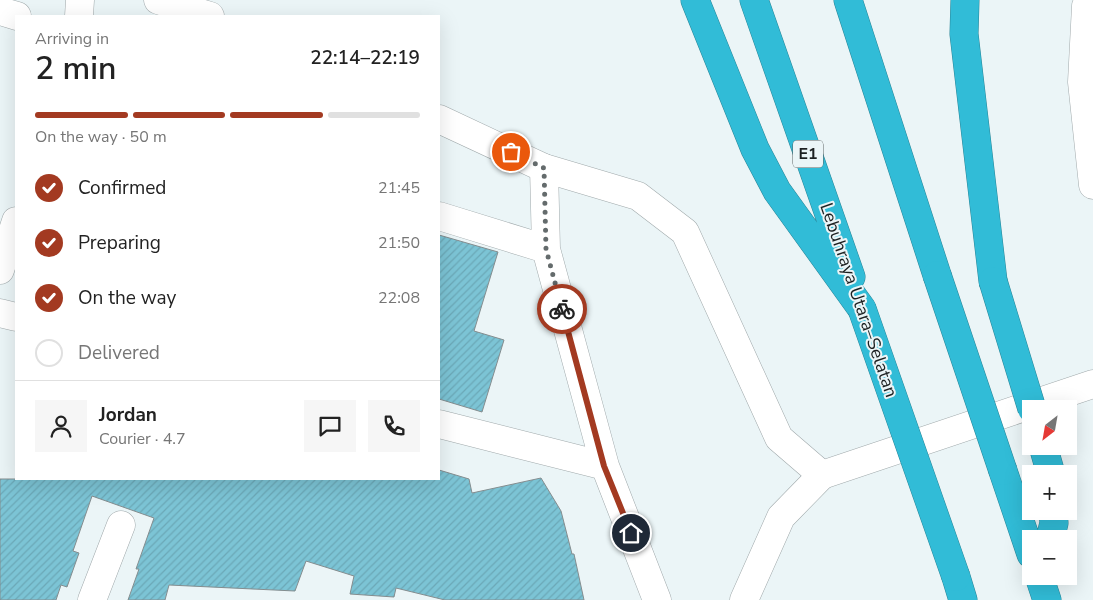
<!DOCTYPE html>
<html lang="en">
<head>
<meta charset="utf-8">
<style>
  body { margin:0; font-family:"Nunito Sans",sans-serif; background:#f6f6f6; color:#222; height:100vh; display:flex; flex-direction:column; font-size:19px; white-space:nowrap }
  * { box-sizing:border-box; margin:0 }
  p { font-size:16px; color:#767676 }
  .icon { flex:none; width:28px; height:28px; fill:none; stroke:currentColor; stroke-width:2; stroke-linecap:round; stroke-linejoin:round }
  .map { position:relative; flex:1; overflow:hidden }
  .sheet { position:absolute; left:15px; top:15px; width:425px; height:465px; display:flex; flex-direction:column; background:#fff; border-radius:0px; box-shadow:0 5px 20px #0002 }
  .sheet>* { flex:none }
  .needle { width:32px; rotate:211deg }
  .controls { position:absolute; left:1022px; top:400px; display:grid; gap:10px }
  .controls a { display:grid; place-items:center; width:55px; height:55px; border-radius:0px; background:#fff; box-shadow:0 5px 20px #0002; font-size:25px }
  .pin { position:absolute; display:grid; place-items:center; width:42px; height:42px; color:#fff; margin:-21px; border:2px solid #fff; border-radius:50%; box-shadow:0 1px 5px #0007 }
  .courier { position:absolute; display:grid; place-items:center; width:50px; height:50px; margin:-25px; border:4px solid #a33a21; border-radius:50%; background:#fff; color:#222; box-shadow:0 1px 6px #0007 }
  .head em { font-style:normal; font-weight:600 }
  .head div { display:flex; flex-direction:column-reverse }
  .head { display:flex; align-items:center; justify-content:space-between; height:85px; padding:0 20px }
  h1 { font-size:32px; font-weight:600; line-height:38px }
  .bar { display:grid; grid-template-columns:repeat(4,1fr); gap:8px 5px; align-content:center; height:60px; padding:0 20px }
  .bar i { height:6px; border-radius:4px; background:#e0e0e0 }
  .bar .current { background:#a33a21 }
  .bar p { grid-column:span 4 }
  .line { display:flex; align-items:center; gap:12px; padding:0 20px; border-top:1px solid #e0e0e0 }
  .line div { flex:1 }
  .round { display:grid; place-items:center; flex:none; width:52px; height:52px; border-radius:0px; background:#f6f6f6 }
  ol { padding:0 20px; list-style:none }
  li { display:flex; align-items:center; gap:15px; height:55px }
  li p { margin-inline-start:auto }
  li .icon { padding:5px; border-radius:50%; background:#a33a21; color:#fff; stroke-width:4 }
  li:last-child { color:#767676 }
  li i { width:28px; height:28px; border:2px solid #e0e0e0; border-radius:50% }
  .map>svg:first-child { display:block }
  .building { fill:url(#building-hatch); stroke:#848d8f }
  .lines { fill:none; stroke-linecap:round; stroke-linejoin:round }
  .minor-casing { stroke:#a0a9ab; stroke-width:29 }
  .tertiary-casing { stroke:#a0a9ab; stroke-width:29 }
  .motorway-casing { stroke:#2a8597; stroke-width:29 }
  .minor { stroke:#fff; stroke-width:28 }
  .tertiary { stroke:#fff; stroke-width:28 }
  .motorway { stroke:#31bcd7; stroke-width:28 }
  .motorway-bridge-casing { stroke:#2a8597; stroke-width:29; stroke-linecap:butt }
  .motorway-bridge { stroke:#31bcd7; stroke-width:28 }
  .done { stroke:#646b6c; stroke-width:5; stroke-dasharray:0 9 }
  .route { stroke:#a33a21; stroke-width:6 }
  .labels { text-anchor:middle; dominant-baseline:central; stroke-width:4; stroke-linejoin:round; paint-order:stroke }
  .shield { fill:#ebf5f7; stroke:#5a6061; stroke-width:1 }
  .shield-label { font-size:16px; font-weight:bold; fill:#1c2021 }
  .street-label { font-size:18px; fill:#1c2021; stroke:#ebf5f7 }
</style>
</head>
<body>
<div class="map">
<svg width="1093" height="600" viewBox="0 0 1093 600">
  <defs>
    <pattern id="building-hatch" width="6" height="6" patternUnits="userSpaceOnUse" patternTransform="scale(1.25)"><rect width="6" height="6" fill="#7cc4d5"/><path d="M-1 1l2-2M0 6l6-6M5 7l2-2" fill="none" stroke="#6ba8b7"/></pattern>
  </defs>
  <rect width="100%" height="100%" fill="#ebf5f7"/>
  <path class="building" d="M 439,235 L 498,252 L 474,331 L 504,340 L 482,412 L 439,399 Z
    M 439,470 L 469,479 L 472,493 L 541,478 L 561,511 L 572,554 L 574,554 L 584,600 L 445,600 L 396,588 L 394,597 L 350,594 L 354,576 L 306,561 L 295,591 L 169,585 L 165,600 L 128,600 L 139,569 L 136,569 L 154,518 L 92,496 L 73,551 L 79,553 L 67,587 L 61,585 L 56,600 L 0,600 L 0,479 L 439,479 Z"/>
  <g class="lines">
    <defs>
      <path id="minor" d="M 1089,0 L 1086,6 L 1082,82 L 1093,185
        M 79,16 L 80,0
        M 544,168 L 546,249 L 605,466 L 657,600
        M 439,216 L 546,249
        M 0,270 L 16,221
        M 0,313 L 16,317
        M 439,424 L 605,466
        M 92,600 L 121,525
        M 744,600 L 781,517 L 822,475"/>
      <path id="tertiary" d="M 158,0 L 210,16
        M 0,11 L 17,16
        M 439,119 L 544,168 L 638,196 L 685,232 L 779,438 L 822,475 L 1093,384"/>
      <path id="motorway" d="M 695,0 L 755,149 L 777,191 L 862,309
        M 754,0 L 851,277
        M 848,0 L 937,275
        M 965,0 L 964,34 L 993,281
        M 1043,446 L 1051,474
        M 1003,471 L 1031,554
        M 1050,539 L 1054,523 L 1053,511
        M 1039,576 L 1047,600
        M 956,577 L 963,600"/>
    </defs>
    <use href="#minor" class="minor-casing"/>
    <use href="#tertiary" class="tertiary-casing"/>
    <use href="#motorway" class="motorway-casing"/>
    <use href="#minor" class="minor"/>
    <use href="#tertiary" class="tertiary"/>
    <use href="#motorway" class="motorway"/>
    <defs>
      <path id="motorway-bridge" d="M 937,275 L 1003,471
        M 993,281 L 1032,409
        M 862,309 L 956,577"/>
    </defs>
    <use href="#motorway-bridge" class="motorway-bridge-casing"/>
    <use href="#motorway-bridge" class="motorway-bridge"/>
  </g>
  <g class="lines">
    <path class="done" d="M 511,152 L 544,168 L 546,249 L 562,309"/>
    <path class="route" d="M 562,309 L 604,466 L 631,533"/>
  </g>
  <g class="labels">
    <rect class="shield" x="793" y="140.5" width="30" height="27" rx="4"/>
    <g class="shield-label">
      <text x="808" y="154">E1</text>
    </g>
    <g class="street-label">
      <text transform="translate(859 300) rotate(71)">Lebuhraya Utara–Selatan</text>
    </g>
  </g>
</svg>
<div class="controls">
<a><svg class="needle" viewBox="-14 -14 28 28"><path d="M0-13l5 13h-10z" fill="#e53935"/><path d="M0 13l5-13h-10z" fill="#767676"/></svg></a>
<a>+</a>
<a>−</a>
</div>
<div class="pin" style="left:511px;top:152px;background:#ea580c"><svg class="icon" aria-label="bag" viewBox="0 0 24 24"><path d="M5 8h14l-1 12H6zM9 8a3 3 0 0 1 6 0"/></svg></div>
<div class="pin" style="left:631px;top:533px;background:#1f2937"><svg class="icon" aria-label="home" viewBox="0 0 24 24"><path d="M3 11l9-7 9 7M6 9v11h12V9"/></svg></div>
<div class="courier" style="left:562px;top:309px"><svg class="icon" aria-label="bike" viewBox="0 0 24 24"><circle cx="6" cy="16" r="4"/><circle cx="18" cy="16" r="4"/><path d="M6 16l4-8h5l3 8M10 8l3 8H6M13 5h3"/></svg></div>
<section class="sheet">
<div class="head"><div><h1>2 min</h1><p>Arriving in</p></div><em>22:14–22:19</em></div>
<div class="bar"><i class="current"></i><i class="current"></i><i class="current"></i><i></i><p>On the way · 50 m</p></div>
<ol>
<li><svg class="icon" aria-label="check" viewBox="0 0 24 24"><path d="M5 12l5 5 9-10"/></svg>Confirmed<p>21:45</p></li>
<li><svg class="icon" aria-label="check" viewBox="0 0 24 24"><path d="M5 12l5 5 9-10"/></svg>Preparing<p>21:50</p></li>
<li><svg class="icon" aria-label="check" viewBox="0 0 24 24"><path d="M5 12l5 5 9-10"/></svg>On the way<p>22:08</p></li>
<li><i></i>Delivered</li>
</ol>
<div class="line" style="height:90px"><a class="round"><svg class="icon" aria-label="person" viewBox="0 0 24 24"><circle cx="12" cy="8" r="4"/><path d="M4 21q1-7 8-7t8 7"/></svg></a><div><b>Jordan</b><p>Courier · 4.7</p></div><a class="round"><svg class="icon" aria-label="chat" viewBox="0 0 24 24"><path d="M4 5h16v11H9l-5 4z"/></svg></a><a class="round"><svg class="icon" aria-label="phone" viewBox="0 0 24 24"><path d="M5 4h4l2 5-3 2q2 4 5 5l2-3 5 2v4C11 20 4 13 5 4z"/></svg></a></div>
</section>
</div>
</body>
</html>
